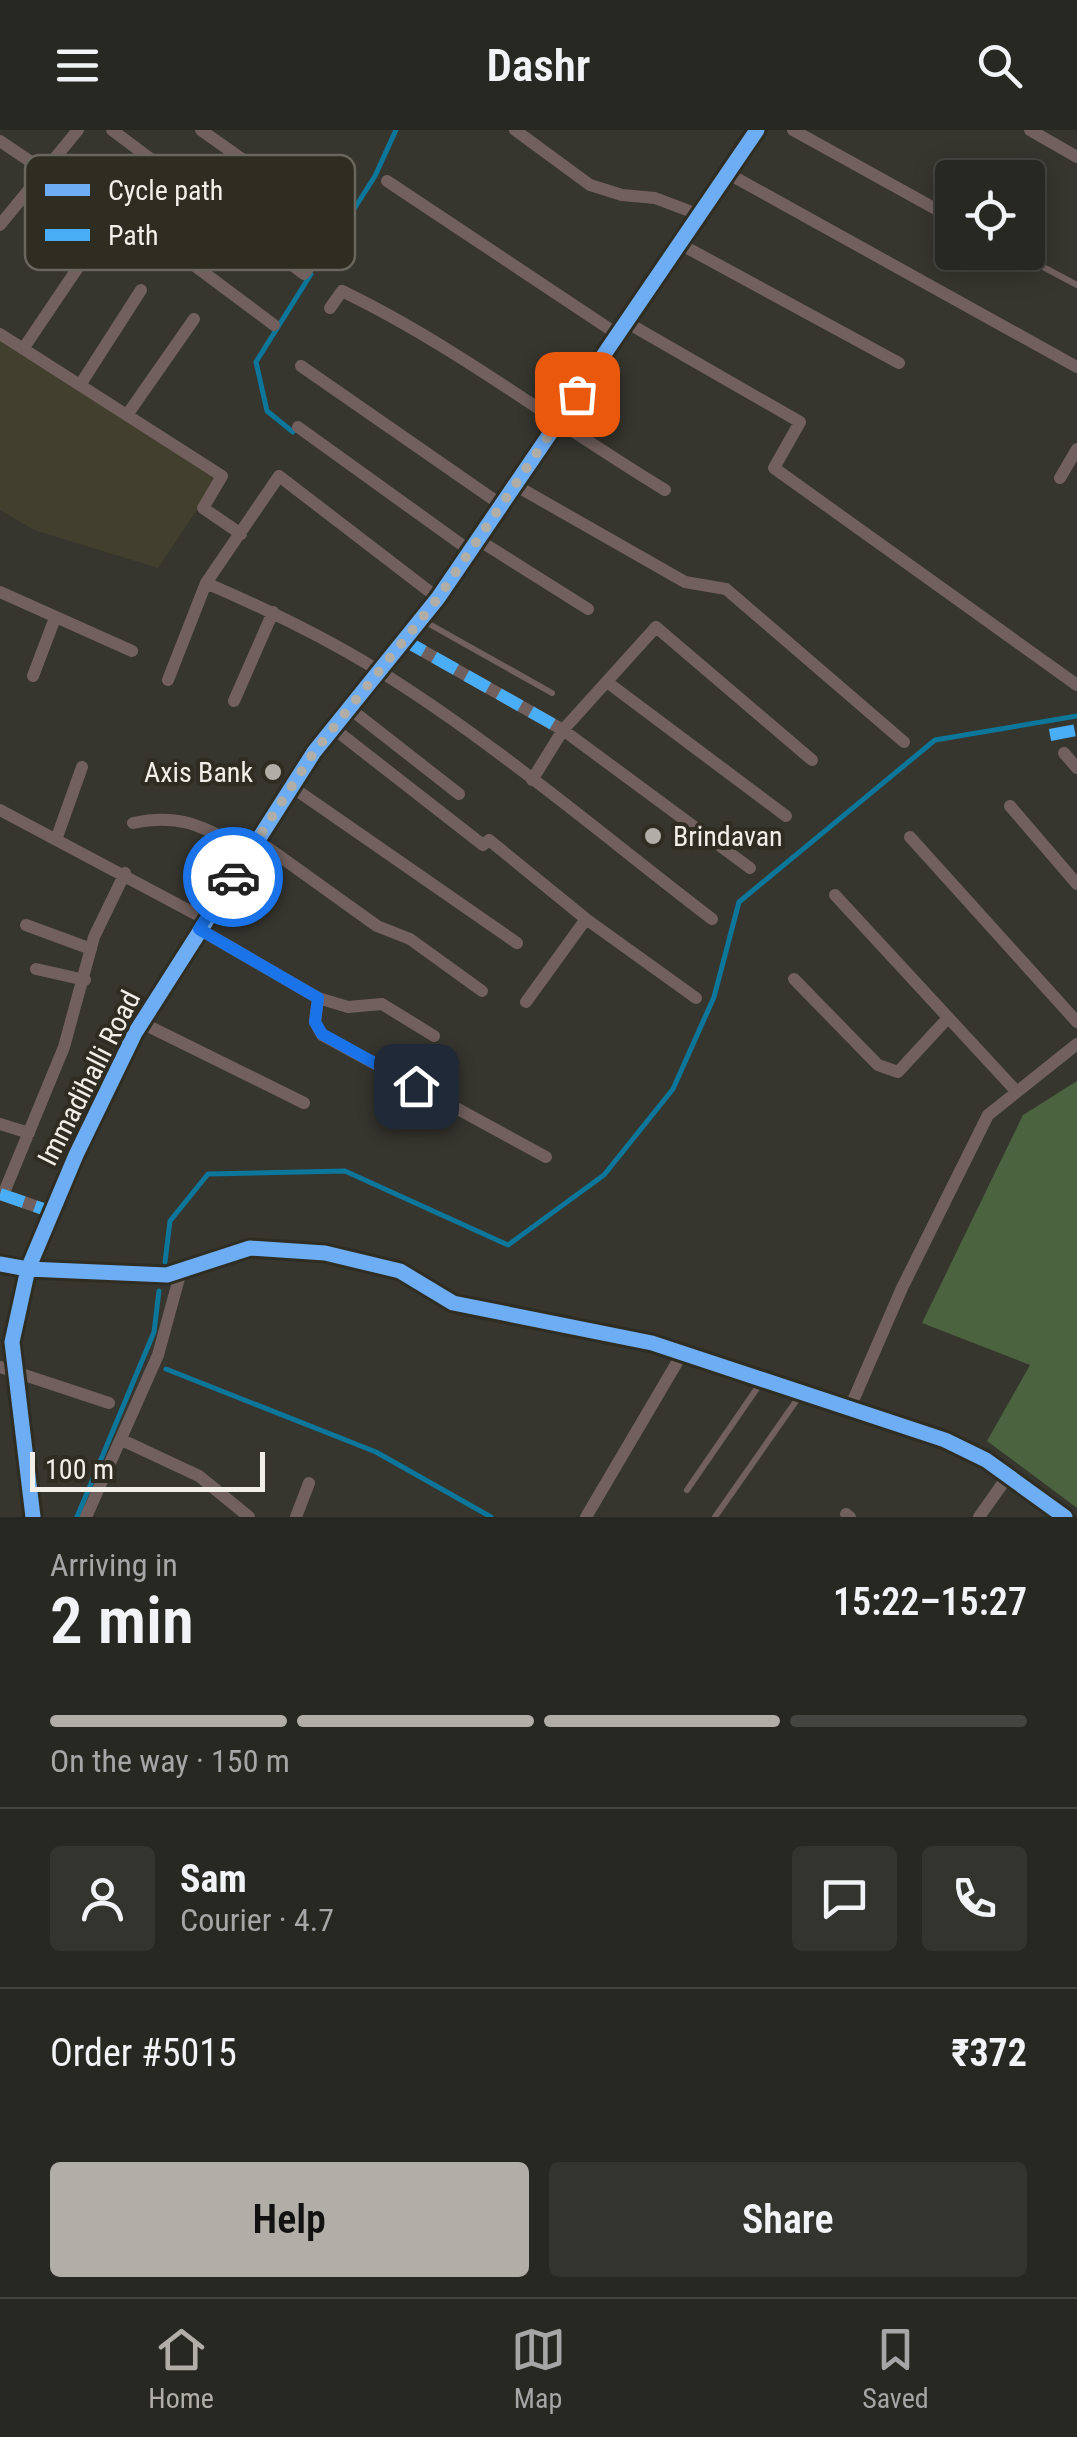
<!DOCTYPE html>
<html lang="en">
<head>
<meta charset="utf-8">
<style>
  body { margin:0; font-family:"Roboto Condensed",sans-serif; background:#34342f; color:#f1f3f6; height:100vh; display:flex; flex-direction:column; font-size:38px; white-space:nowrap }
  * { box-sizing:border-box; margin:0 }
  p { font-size:32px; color:#a5a6a5 }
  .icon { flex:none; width:55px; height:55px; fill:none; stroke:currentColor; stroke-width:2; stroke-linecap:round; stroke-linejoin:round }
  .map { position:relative; height:1387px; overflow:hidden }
  .sheet { display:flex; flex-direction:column; background:#282822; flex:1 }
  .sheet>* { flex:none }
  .buttons { position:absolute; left:935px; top:30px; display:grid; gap:20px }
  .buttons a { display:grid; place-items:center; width:110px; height:110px; border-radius:10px; background:#282822; box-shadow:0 5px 25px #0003,0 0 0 2px #444440; font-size:50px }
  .scale { position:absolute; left:30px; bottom:25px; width:235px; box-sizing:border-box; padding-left:10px; border:5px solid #f1efe8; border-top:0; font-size:28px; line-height:35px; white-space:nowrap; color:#f1efe8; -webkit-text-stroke:8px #2f2d22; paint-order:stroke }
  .pin { position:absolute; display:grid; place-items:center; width:85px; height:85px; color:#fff; margin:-42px; border-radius:20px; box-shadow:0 5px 15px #0006 }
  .courier { position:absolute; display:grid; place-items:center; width:100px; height:100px; margin:-50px; border:8px solid #1a73e8; border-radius:50%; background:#fff; color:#222; box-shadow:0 2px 12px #0007 }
  .overview em { font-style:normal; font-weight:600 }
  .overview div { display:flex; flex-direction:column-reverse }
  .overview { display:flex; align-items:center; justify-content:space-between; height:170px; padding:0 50px }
  h1 { font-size:65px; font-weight:600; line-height:75px }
  .bar { display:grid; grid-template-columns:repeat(4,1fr); gap:15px 10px; align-content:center; height:120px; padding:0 50px }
  .bar i { height:12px; border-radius:8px; background:#444440 }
  .bar .active { background:#b0aea7 }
  .bar p { grid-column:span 4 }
  .line { display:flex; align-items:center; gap:25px; padding:0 50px; border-top:2px solid #444440 }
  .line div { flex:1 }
  .round { display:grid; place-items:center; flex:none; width:105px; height:105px; border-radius:10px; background:#34342f }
  .button { display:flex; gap:20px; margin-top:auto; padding:20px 50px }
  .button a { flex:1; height:115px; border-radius:10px; background:#b0aea7; color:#111; font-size:40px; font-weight:600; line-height:115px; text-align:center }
  .button a+a { background:#34342f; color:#f1f3f6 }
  header { display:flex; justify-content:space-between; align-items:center; height:130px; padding:0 50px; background:#282822; font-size:45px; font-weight:600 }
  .dock { display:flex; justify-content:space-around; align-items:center; height:140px; border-top:2px solid #444440; background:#282822; font-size:28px; color:#a5a6a5 }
  .dock a { display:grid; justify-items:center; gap:5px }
  .dock .active { color:#b0aea7 }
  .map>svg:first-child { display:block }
  .built { fill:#423f2e }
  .green { fill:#4b633f }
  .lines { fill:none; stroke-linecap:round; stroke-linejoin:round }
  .stream { stroke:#0c779a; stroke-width:5 }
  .lane { stroke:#72605e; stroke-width:6 }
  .street { stroke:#72605e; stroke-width:12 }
  .secondary { stroke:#7e6967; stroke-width:18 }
  .quiet { stroke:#49aef6; stroke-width:12; stroke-dasharray:25 12; stroke-linecap:butt }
  .cycleway-casing { stroke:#2f2d22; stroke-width:21 }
  .cycleway { stroke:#6dadf4; stroke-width:15 }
  .done { stroke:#b0aea7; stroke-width:10; stroke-dasharray:0 18 }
  .route { stroke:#1a73e8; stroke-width:12 }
  .poi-dot { fill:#b0aea7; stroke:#2f2d22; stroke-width:4 }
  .labels { text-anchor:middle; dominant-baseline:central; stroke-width:8; stroke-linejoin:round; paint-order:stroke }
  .poi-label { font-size:28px; fill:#f1efe8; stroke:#2f2d22; text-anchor:end }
  .street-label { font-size:28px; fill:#f1efe8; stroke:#2f2d22 }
  .key { fill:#2f2d22; stroke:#69675d; stroke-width:2.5 }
  .key-label { font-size:28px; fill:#f1efe8 }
</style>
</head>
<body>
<header><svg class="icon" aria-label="menu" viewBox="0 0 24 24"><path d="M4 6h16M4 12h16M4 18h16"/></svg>Dashr<svg class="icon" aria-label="search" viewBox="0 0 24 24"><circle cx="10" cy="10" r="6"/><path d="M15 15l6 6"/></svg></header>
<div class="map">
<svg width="1077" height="1387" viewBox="0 0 1077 1387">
  <rect width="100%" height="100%" fill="#36352e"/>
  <path class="built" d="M 0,210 L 218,348 L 158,438 L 34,400 L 0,380 Z"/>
  <path class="green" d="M 1077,951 L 1077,1378 L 987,1311 L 1030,1235 L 922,1193 L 1023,985 Z"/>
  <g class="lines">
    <path class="stream" d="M 342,98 L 375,46 L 396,0
      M 293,302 L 267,281 L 256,232 L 311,144
      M 165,1132 L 170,1091 L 208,1044 L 345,1041 L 508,1115 L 604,1045 L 673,959 L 714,867 L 739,772 L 935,610 L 1077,586
      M 166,1239 L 376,1322 L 491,1387
      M 77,1387 L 154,1202 L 159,1161"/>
    <path class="lane" d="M 1015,122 L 1077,155
      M 422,490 L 552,563
      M 687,1360 L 762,1251
      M 715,1387 L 801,1264"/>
    <path class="street" d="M 112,0 L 304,144 L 338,97 L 232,22 L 199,65
      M 201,0 L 232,22
      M 515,0 L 590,55 L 622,65 L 655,68 L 700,85
      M 793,0 L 952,88
      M 1030,0 L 1077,27
      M 0,11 L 43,40
      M 156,34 L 124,83 L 274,195
      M 727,43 L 1077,237
      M 387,51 L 617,204
      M 0,95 L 78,0
      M 680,114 L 899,233
      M 330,178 L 342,161 C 456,216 557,295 665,360
      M 626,192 L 800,292 L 774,338 L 1077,555
      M 0,204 L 222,346 L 203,378 L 241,404
      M 23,219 L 79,136
      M 301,236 L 500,374
      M 80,255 L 141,160
      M 127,285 L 194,189
      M 298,297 L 469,420
      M 1060,348 L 1077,319
      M 513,354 L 685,452 L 726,459 L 904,612
      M 477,409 L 588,479
      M 0,462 L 132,521
      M 438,468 L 279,346 L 206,453 C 264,478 322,506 376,539 C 490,609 605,707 712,789
      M 402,509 L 563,600 L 750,738
      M 33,546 L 55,488
      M 168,550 L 206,453
      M 607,552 L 786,686
      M 234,571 L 273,482
      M 349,578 L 459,664
      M 333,598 L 483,715 L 489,710 L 586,789 L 696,868
      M 1064,623 L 1077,638
      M 532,650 L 563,600 L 656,497 L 812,630
      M 292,657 L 517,813
      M 1010,676 L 1077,754
      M 0,680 L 205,789
      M 133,693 C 184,682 205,699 249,721
      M 57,707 L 82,637
      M 910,707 L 1077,892
      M 257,710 L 377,796 L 410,809 L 482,861
      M 835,765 L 1016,961
      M 26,795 L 91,819
      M 199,799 L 318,868 L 315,892 L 322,905 L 546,1027
      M 36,839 L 85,850
      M 794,849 L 878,935 L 898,942 L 947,889
      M 318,868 L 348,877 L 382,874 L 434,906
      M 526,872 L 586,789
      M 142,893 L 304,973
      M 0,994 L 29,1003
      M 0,1064 L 52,1082
      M 3,1065 L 64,917 L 94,807 L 125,743
      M 28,1139 L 167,1145 L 250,1118 L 325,1123 L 400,1141 L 453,1173 L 652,1213 L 945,1310 L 986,1330 L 1065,1387
      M 0,1237 L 109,1273
      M 849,1280 L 902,1158 L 988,985 L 1077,914
      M 122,1310 L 199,1346 L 249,1387
      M 846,1384 L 850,1387
      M 86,1387 L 158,1225 L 181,1141
      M 296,1387 L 309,1353
      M 586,1387 L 682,1224
      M 979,1387 L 1008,1346"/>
    <path class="secondary" d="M 0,1134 L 28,1139
      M 33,1387 L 12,1212 L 28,1139 L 76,1025 L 135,903 L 314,622 L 438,468 L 757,0"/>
    <path class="quiet" d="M 402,509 L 563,600
      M 1050,605 L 1077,600
      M 0,1064 L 52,1082"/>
    <defs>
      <path id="cycleway" d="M 0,1134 L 28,1139 L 167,1145 L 250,1118 L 325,1123 L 400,1141 L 453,1173 L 652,1213 L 945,1310 L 986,1330 L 1065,1387
        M 33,1387 L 12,1212 L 28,1139 L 76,1025 L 135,903 L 314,622 L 438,468 L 757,0"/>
    </defs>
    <use href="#cycleway" class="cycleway-casing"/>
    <use href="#cycleway" class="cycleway"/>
  </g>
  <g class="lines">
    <path class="done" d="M 233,747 L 314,622 L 438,468 L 577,264"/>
    <path class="route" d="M 233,747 L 199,799 L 318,868 L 315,892 L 322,904 L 416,956"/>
  </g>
  <g class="poi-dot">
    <circle cx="273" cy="642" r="10"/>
    <circle cx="653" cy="706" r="10"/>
  </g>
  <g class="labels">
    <g class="poi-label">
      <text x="253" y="642">Axis Bank</text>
      <text x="673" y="706" text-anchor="start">Brindavan</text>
    </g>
    <g class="street-label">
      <text transform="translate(89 948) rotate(-63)">Immadihalli Road</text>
    </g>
  </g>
  <rect x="25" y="25" width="330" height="115" rx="15" class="key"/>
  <rect x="45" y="54" width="45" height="12" fill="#6dadf4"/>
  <rect x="45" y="99" width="45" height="12" fill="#49aef6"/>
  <g class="key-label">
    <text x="108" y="70">Cycle path</text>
    <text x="108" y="115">Path</text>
  </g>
</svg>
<div class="buttons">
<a><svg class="icon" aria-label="locate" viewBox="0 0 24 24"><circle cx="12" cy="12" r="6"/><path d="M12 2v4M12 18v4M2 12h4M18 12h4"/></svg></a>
</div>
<div class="scale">100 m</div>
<div class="pin" style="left:577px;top:264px;background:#ea580c"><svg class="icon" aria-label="bag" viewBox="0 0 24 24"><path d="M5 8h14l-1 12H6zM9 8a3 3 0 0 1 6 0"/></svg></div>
<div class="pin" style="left:416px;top:956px;background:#1f2937"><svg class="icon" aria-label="home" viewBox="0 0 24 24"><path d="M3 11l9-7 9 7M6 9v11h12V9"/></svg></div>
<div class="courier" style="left:233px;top:747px"><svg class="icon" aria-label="car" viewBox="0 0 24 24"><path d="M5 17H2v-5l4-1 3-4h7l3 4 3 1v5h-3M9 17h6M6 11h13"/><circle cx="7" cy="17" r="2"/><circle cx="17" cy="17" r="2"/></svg></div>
</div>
<section class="sheet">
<div class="overview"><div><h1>2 min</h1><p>Arriving in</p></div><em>15:22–15:27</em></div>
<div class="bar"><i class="active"></i><i class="active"></i><i class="active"></i><i></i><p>On the way · 150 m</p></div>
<div class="line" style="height:180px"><a class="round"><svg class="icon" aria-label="person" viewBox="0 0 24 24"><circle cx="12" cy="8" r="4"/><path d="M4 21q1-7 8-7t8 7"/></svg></a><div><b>Sam</b><p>Courier · 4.7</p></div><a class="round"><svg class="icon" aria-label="chat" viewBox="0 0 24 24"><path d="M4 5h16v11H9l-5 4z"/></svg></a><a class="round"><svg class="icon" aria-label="phone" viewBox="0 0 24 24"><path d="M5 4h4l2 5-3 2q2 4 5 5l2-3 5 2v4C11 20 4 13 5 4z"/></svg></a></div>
<div class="line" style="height:130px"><div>Order #5015</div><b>₹372</b></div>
<div class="button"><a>Help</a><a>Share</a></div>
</section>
<nav class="dock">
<a class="active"><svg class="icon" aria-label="home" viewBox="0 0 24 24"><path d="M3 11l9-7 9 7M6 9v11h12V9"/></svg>Home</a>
<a><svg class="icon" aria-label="map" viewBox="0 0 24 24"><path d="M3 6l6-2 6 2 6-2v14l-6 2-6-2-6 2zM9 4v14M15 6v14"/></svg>Map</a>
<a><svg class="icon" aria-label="saved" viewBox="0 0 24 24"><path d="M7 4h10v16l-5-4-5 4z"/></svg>Saved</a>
</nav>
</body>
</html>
